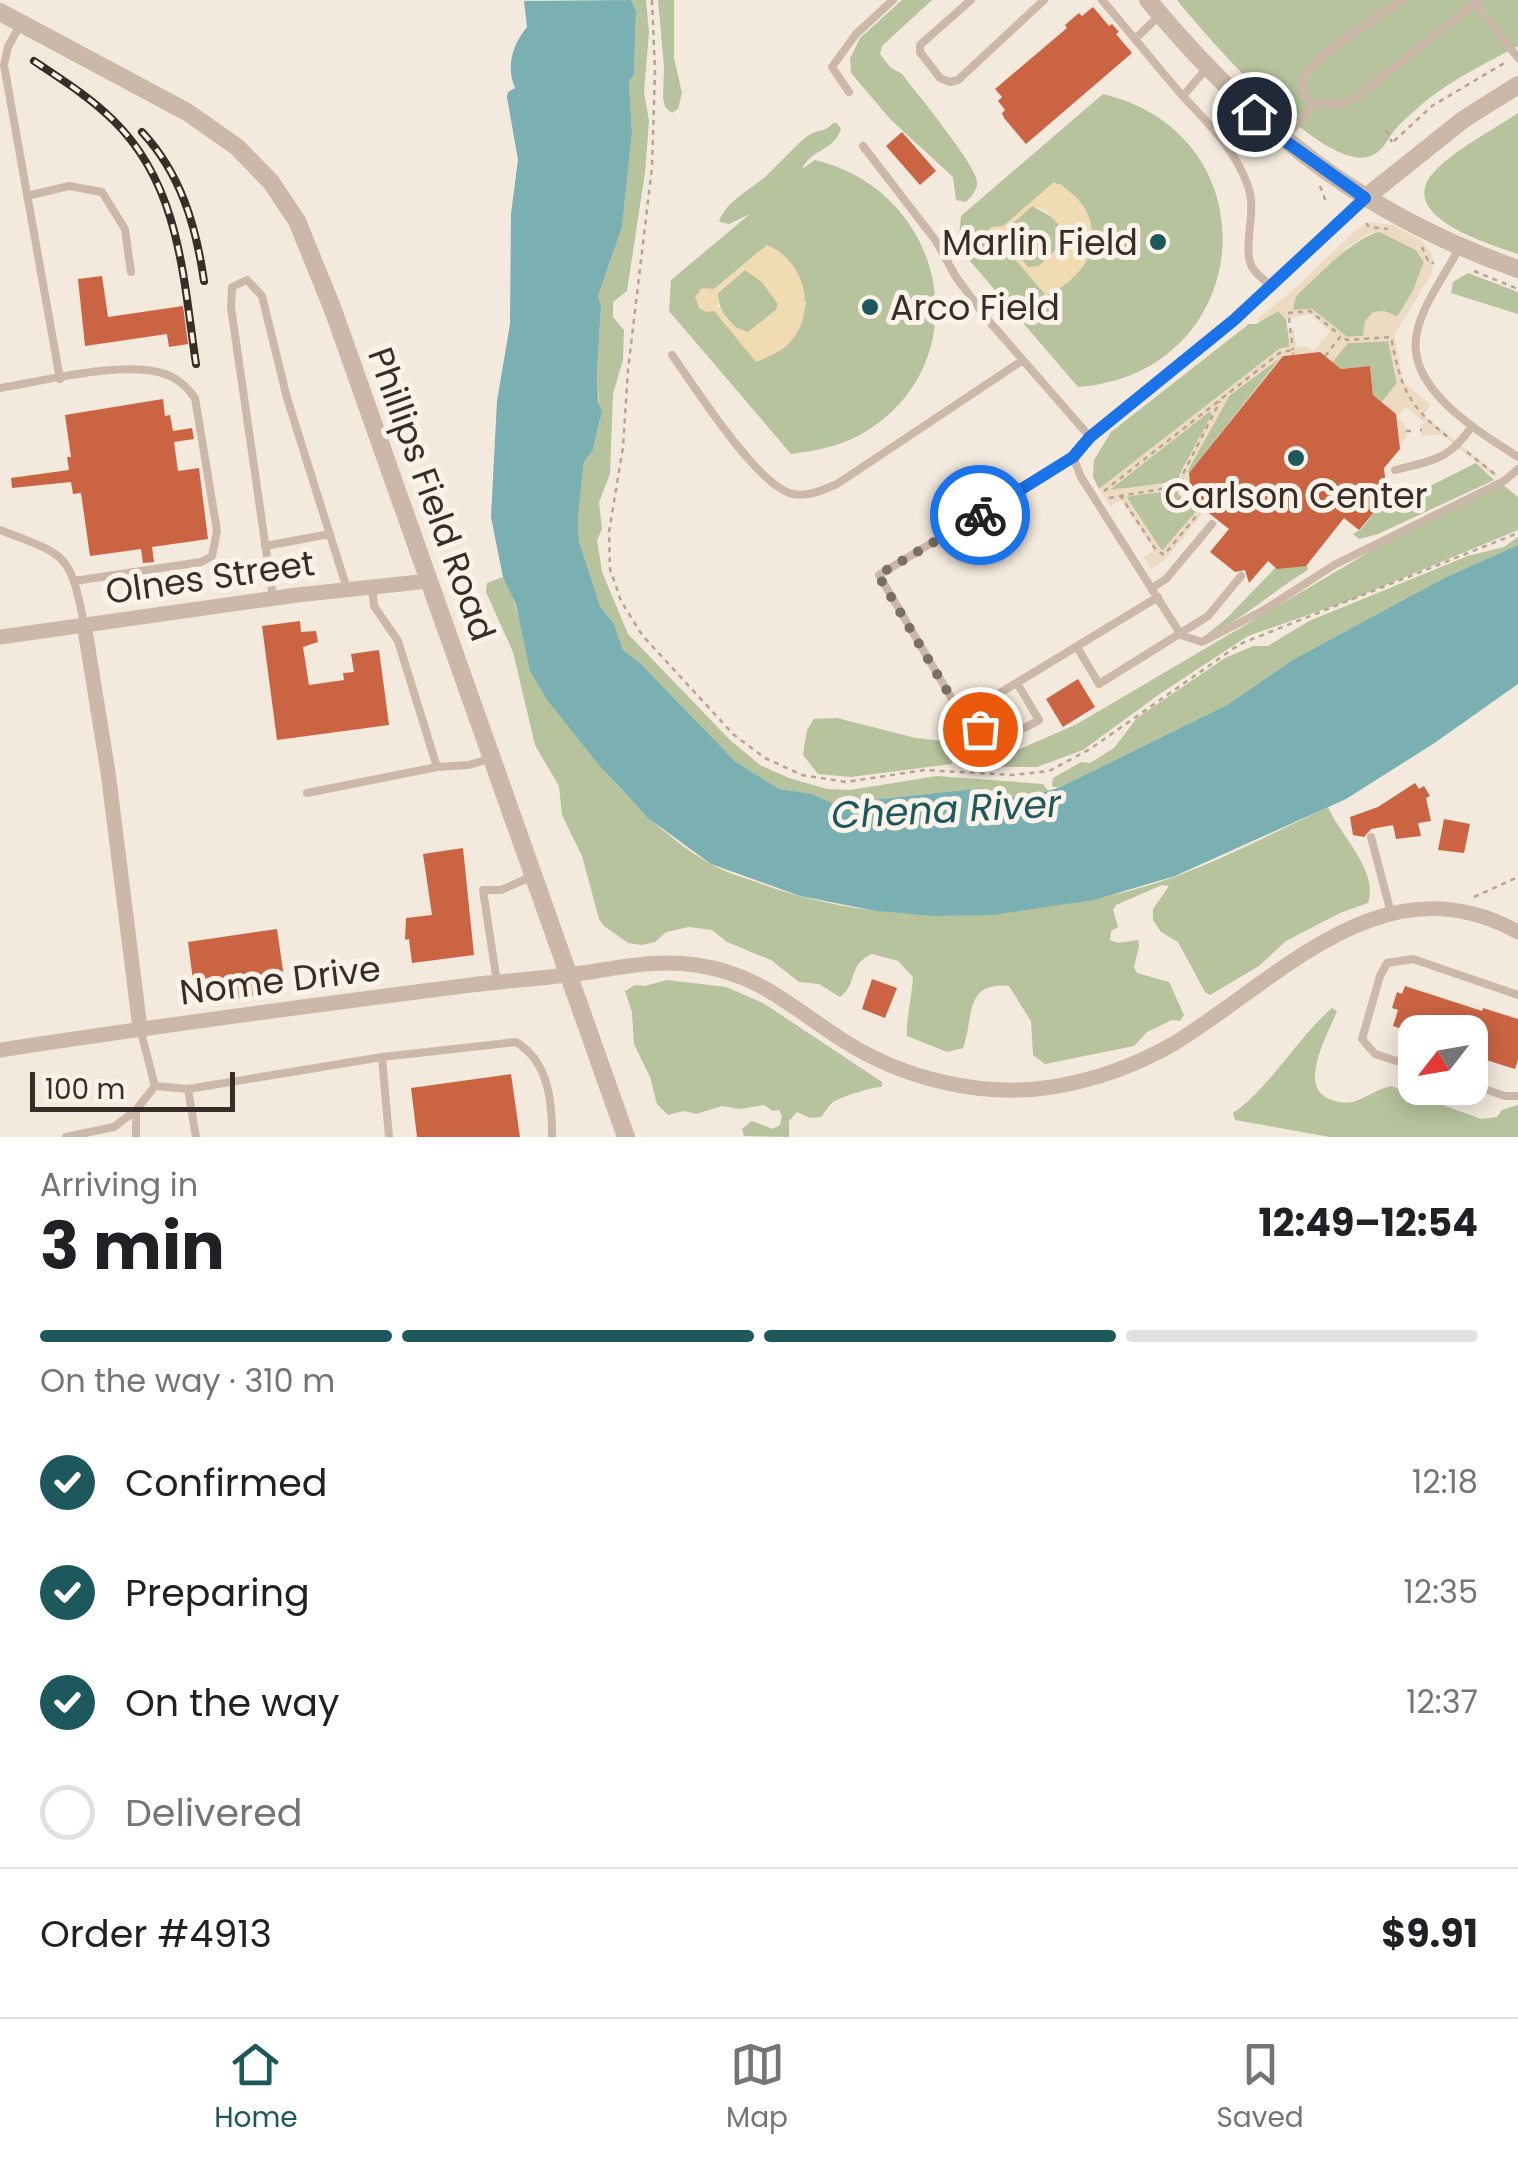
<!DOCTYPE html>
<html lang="en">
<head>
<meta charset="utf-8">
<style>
  body { margin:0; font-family:Poppins,sans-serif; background:#f6f6f6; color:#202124; height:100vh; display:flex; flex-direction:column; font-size:38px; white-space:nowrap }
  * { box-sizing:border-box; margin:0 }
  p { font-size:32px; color:#757577 }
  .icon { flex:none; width:55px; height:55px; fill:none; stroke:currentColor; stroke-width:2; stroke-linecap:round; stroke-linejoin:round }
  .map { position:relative; height:1137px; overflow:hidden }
  .side { display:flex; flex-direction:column; background:#fff; flex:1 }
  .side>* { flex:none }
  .needle { width:65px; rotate:239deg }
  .controls { position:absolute; left:1398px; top:1015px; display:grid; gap:20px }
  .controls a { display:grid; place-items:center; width:90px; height:90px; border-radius:20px; background:#fff; box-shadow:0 5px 25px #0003; font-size:50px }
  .scale { position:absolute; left:30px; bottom:25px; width:205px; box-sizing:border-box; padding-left:10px; border:5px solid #392d28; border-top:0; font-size:28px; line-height:35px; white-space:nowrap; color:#392d28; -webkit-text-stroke:8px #fbf3e9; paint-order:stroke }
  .pin { position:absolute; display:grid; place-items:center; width:85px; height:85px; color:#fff; margin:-42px; border:5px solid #fff; border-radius:50%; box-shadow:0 2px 10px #0007 }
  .courier { position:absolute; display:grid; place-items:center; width:100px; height:100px; margin:-50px; border:8px solid #1a73e8; border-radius:50%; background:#fff; color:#222; box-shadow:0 2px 12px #0007 }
  .headline em { font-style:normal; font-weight:700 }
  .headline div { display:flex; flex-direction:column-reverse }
  .headline { display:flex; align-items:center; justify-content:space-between; height:170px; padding:0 40px }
  h1 { font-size:65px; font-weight:700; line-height:75px }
  .bar { display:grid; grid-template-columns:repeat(4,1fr); gap:15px 10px; align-content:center; height:120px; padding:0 40px }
  .bar i { height:12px; border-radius:8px; background:#e0e0e0 }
  .bar .current { background:#1c585c }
  .bar p { grid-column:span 4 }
  .line { display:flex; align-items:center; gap:25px; padding:0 40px; border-top:2px solid #e0e0e0 }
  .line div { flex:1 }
  ol { padding:0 40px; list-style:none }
  li { display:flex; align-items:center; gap:30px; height:110px }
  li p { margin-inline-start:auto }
  li .icon { padding:10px; border-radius:50%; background:#1c585c; color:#fff; stroke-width:4 }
  li:last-child { color:#757577 }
  li i { width:55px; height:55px; border:5px solid #e0e0e0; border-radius:50% }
  .tab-bar { display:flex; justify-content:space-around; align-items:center; height:140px; border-top:2px solid #e0e0e0; background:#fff; font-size:28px; color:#757577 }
  .tab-bar a { display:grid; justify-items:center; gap:5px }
  .tab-bar .current { color:#1c585c }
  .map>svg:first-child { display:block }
  .green { fill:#b6c39c; fill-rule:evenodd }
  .sand { fill:#f0dbb2; fill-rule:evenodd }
  .plaza { fill:#ecdac3; fill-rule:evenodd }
  .water { fill:#7ab0b2 }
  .building { fill:#cb6443 }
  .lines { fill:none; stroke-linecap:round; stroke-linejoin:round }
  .path { stroke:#b8a292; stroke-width:2.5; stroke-dasharray:5 5; stroke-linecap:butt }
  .service { stroke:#ccb8a8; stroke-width:8 }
  .minor { stroke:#ccb8a8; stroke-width:15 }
  .tertiary { stroke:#ccb8a8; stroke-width:18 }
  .rail-casing { stroke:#392d28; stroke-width:8 }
  .rail { stroke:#fbf3e9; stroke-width:4; stroke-dasharray:11; stroke-linecap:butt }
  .done { stroke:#7a6f67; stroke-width:10; stroke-dasharray:0 18 }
  .route { stroke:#1a73e8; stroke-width:12 }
  .poi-dot { fill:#1c585c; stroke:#fbf3e9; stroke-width:4 }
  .labels { text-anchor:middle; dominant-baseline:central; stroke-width:10; stroke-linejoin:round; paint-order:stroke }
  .poi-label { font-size:35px; fill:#392d28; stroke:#fbf3e9; text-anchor:end }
  .street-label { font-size:35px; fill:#392d28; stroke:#fbf3e9 }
  .water-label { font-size:38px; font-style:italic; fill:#1c585c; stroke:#fbf3e9 }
</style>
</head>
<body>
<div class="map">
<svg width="1518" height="1137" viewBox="0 0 1518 1137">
  <rect width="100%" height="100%" fill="#f3e9dd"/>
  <path class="green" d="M 631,0 L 646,0 L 649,32 L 644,92 L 649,121 L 645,172 L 627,291 L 613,302 L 613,317 L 624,330 L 623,360 L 613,394 L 610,474 L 599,502 L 602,529 L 597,540 L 602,572 L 628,634 L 730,740 L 760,765 L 789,778 L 827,789 L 850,790 L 937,776 L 1043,784 L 1048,791 L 1012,797 L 982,788 L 834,804 L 811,794 L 779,789 L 736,762 L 641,664 L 623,650 L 614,624 L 600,606 L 579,541 L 578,517 L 584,462 L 593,450 L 600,421 L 597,372 L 601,306 L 598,296 L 622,227 L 632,133 L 629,82 L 634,73 L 636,11 Z
    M 658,0 L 674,0 L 674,58 L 682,93 L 678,109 L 672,113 L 665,107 L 663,98 L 664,67 Z
    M 902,0 L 932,0 L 882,46 L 880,54 L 890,67 L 902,74 C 916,92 975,164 977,181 C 978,189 972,196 966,202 L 956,200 L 953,177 L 891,120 L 851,73 L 850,59 L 860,38 Z
    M 1177,0 L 1518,0 L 1518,46 C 1486,63 1447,82 1420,106 C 1411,114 1400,123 1393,132 C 1386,142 1384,149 1373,155 C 1327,179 1205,34 1177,0 Z
    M 1103,94 C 1277,136 1255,374 1078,387 L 958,247 L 961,216 ZM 1060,184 C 1076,196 1080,206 1086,225 C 1098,267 1077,273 1046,295 L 1001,243 L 991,227 L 1002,227 Z
    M 1518,113 L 1518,254 C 1489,244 1394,216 1434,172 C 1454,150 1493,130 1518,113 Z
    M 833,123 L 837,123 L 841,129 C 834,151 811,149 802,169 L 815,160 C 950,192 982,369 858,436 C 836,447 814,451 791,454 L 669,311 L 671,280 L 750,214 L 729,224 L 719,222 C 725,202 750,190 765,177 C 779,164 791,150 806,137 C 816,129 825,133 833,123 ZM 767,245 L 806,303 C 799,334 786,350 757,361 L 699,290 L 714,289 Z
    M 1032,206 C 1049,215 1060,219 1066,240 L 1039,266 L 1028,268 L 1004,240 L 1005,230 Z
    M 1380,232 L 1416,250 L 1424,262 L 1413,291 L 1397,317 C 1378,305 1363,313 1364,336 L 1347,337 L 1312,309 L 1293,310 C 1294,305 1294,299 1297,295 C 1309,279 1362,233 1380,232 Z
    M 745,270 L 762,282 L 778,304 L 776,310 L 748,332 C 730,329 718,310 718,293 Z
    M 1468,273 L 1518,292 L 1518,314 L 1451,293 L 1453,282 Z
    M 1278,311 L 1286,319 L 1290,347 L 1279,349 L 1099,489 L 1093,477 L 1094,460 L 1111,432 L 1249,324 L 1256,324 Z
    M 1389,341 L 1397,383 L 1382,402 L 1373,395 L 1370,366 L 1341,369 L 1332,362 L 1348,343 Z
    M 1281,357 L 1189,473 L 1187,472 L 1229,396 Z
    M 1210,411 L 1212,414 L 1179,481 L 1108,491 Z
    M 1476,463 L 1494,480 L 1378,534 L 1359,539 L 1353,534 L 1361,529 L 1386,498 L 1394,504 Z
    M 1503,485 L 1518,497 L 1518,530 L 1345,602 L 1248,636 L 1161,693 L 1083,750 L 1037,767 L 1001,767 L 1013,752 L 1077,724 L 1376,548 Z
    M 1179,490 L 1178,494 L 1183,498 L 1186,495 L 1200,507 L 1162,551 L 1126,496 Z
    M 1518,537 L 1518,545 L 1444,578 L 1294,659 L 1227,705 L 1058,788 L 1052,786 L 1053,778 L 1081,762 L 1090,763 L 1114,748 L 1137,718 L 1225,658 L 1253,646 L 1268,646 L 1309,621 L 1468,556 L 1504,547 Z
    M 1307,564 L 1308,570 C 1271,592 1240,622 1201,639 L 1227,618 L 1276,567 Z
    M 503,577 C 525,614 521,659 545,696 C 553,709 564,720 573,732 C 613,782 654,831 709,863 C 724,872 742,877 759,883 C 876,927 1005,920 1125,892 C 1196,875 1262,838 1328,807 C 1340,836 1379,870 1368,903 L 1340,913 L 1286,941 L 1259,966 L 1210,995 L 1205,992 L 1178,942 L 1161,932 L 1153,920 L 1153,909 L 1169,886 L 1162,885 L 1116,905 L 1113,910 L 1118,927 L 1111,931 L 1110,940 L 1118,943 L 1138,940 L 1139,946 L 1134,967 L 1137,973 L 1169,982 L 1184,1015 L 1180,1021 L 1172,1020 L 1147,1032 L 1134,1046 L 1045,1064 L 1033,1055 L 1031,1021 L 1009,986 C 963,981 974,1020 963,1048 L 947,1052 L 907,1036 C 906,1016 912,998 913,977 L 898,961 L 872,954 C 846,966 859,983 840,997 L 819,984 L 799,982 L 771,960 L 727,942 L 712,930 L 689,927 L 666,932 L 655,942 L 642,945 L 628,943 L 604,926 L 599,919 L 582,856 L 562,815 L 559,786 L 535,745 L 513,652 L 486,592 L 487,583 Z
    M 837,718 L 916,738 L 943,741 L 955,750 L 955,760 L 951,764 L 851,777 L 818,774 L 803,755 L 807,730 L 814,719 Z
    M 667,980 L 726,987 L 763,1003 L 882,1082 L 882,1087 C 874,1086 837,1098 832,1103 C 827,1107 825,1113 821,1117 L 810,1118 L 797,1112 L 789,1121 L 789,1137 L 744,1136 L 742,1129 L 752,1121 L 773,1129 L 780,1125 L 782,1116 L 779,1110 L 773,1111 L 764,1105 L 740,1109 L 722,1106 L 696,1114 L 684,1111 L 668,1115 L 657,1104 L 650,1077 L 634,1044 L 632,1012 L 625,991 L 635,985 L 645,986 Z
    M 1332,1008 L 1337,1011 C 1329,1032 1297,1086 1329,1099 C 1336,1102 1345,1104 1353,1102 C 1366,1098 1377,1089 1391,1086 L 1481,1119 L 1497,1117 L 1502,1110 L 1518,1105 L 1518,1137 L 1330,1137 L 1235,1120 L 1233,1113 C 1267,1091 1299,1036 1332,1008 Z"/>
  <path class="sand" d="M 1054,182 C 1111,209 1101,273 1046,295 L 1001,243 L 992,243 L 987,235 L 991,227 L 1003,226 ZM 1032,206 L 1045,210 L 1062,228 L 1066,241 L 1039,266 L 1028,267 L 1005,240 L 1005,230 Z
    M 767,245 C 804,260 818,310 791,341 C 782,352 769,356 756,362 L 714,311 L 706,312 L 699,308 L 695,297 L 703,288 L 714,289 ZM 745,270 L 762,282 L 778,304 L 776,310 L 748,332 L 735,327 L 718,307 L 718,292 Z"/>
  <path class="plaza" d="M 1370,222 L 1392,225 L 1422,241 L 1433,255 L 1432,273 L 1394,335 L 1403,382 L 1431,405 L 1423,415 L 1497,474 L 1495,478 L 1442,434 L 1422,436 L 1421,424 L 1425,423 L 1406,407 L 1397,417 L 1405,425 L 1407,437 L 1399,446 L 1396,414 L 1382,402 L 1397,383 L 1388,341 L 1348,343 L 1332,362 L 1320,352 L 1283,355 L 1229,396 L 1187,471 L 1191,496 L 1177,488 L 1176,481 L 1179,481 L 1179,475 L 1212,414 L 1210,411 L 1108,490 L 1162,484 L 1164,491 L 1126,497 L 1162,551 L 1200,507 L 1205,510 L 1166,559 L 1151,569 L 1144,557 L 1154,550 L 1121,500 L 1110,506 L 1099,489 L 1279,349 L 1289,347 L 1288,330 L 1294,329 L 1296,347 L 1306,346 L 1314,351 L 1330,331 L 1310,314 L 1286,319 L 1278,311 L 1259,322 L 1257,319 L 1293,290 L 1357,229 ZM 1380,232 L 1416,250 L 1424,262 L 1413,291 L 1398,317 L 1384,311 L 1373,312 L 1365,321 L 1363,336 L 1347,337 L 1312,309 L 1293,310 L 1296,296 L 1349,246 L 1370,233 Z"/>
  <path class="water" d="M 631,0 L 636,11 L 634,74 L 629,82 L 632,133 L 622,227 L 598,296 L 601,306 L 597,372 L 598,402 L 602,411 L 593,450 L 584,462 L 578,517 L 579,541 L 600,606 L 614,624 L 623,650 L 641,664 L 736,762 L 779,789 L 812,794 L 834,804 L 982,788 L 1011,797 L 1029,796 L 1058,788 L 1227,705 L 1294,659 L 1444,578 L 1518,545 L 1518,684 L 1433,744 L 1346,799 L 1175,876 L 1094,900 L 993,915 L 934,916 L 876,911 L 800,896 L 711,864 L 648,818 L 599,765 L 547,700 L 530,671 L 516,605 L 503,577 L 491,517 L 497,401 L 510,324 L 511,214 L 518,160 L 507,97 L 508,92 L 515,88 C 506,67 512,45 527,27 L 524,1 Z"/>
  <path class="building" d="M 1093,7 L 1109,26 L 1112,24 L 1119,32 L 1116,34 L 1132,53 L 1026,144 L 1004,118 L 1002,113 L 1005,110 L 998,101 L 1002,97 L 995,89 L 1067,28 L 1065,25 L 1079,13 L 1082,16 Z
    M 902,132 L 936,171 L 920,185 L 886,146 Z
    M 102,276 L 108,317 L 183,306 L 188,344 L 169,347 L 167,334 L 85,346 L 78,279 Z
    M 1320,352 L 1341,369 L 1370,366 L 1373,395 L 1396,414 L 1400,449 L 1384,468 L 1387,497 L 1359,530 L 1344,518 L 1306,566 L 1277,569 L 1268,561 L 1249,583 L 1245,570 L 1235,572 L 1210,552 L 1229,529 L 1191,499 L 1189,473 L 1283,356 Z
    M 163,399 L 165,416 L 170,415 L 173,431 L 192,428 L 194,439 L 174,442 L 178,471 L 199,468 L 208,539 L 152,547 L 154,562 L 143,563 L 141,549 L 90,556 L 81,493 L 73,494 L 71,482 L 12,488 L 11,478 L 69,470 L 67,457 L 71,457 L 65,415 Z
    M 300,621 L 301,632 L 316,631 L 318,642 L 303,647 L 309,685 L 344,680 L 343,673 L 354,672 L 351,654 L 379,650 L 389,725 L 277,740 L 262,626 Z
    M 1078,679 L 1095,707 L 1063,727 L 1046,699 Z
    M 1415,783 L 1419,789 L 1424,786 L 1430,796 L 1426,798 L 1431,821 L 1418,823 L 1421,836 L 1396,839 L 1393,825 L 1371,829 L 1364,837 L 1353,835 L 1350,817 L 1378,807 Z
    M 1444,819 L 1470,824 L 1464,853 L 1438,850 Z
    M 463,848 L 474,955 L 412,963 L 409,939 L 405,940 L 406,918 L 432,915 L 423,854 Z
    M 277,929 L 286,991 L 222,1001 L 218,977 L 193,980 L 188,942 Z
    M 872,979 L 897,988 L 885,1018 L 862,1009 Z
    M 1405,986 L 1482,1011 L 1483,1008 L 1518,1019 L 1518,1060 L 1515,1069 L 1470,1055 L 1470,1032 L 1411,1032 L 1393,1026 L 1398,1010 L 1392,1008 L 1397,992 L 1402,994 Z
    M 511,1074 L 520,1137 L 417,1137 L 411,1088 Z"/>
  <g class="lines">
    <path class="path" d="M 652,0 L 655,71 L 652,167 L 628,370 L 623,447 L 609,532 L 610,569 L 621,601 L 642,635 L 734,735 L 765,758 L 802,775 L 846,782 L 924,770 L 1013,775 L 1049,771 L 1090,749 L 1240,644 L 1518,533
      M 1386,130 L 1392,142
      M 1394,141 L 1432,106 L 1506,62
      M 1320,186 L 1325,199 L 1329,200
      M 1366,223 L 1369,227 L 1388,229
      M 1422,247 L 1429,263 L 1434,263
      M 1474,271 L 1518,289
      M 1288,313 L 1310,311 L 1340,335
      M 1289,318 L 1293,350
      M 1325,356 L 1341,336 L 1347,340 L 1391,337 C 1401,388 1407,405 1449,438
      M 1420,430 L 1422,430
      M 1406,431 L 1415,431
      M 1467,452 L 1496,475
      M 1184,483 L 1182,476 L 1220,401
      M 1104,491 L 1281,352 L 1293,350 L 1293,354
      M 1120,495 L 1156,550 L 1164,555 L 1203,508
      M 1109,498 L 1190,484
      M 1474,897 L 1518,877"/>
    <path class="service" d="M 971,0 L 920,45 L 920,52 L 940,78 L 950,82 L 958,80 L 1044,0
      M 1102,0 C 1129,31 1154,63 1181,94 C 1208,124 1234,147 1248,186 C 1257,211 1244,241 1250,262 C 1252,271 1263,279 1270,285
      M 1475,3 L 1518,58
      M 21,23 L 8,47 L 4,65 L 60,379
      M 1136,38 L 1160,15
      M 849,92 L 832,67 L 856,34 L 893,0
      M 1183,96 L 1207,68
      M 1314,105 C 1308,99 1301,95 1302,85 C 1304,60 1381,15 1403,0
      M 1284,138 L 1314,105 L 1341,104 L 1357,97 L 1479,0
      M 863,146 L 936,241 L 956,277 L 988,320 L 1090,437
      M 27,196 L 69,186 L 102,192 L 125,229 L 131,272
      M 1365,198 L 1233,320 L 1090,437 L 1073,457 L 1081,477 L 1181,635 L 1202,642 L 1264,610 L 1334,565 L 1504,481 L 1518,469
      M 1459,248 C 1446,274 1423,303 1417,332 C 1404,388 1478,431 1518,457
      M 672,355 C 695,387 757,486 793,494 C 809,497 823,490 837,484 L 1023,360
      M 0,388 C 44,381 124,360 165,374 C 178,378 187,387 195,398 L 217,531 L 212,556 L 201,562 L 74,581
      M 1395,470 C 1434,460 1449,460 1472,426
      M 0,530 C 66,555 70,552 84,624
      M 265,546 L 330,534
      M 372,586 L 374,606 L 398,641 L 437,767 L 469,765 L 492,758
      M 1152,588 L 1166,579 L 1212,524
      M 273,598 L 231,307 L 232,287 L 247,280 L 262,296 L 287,398 L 347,589
      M 1077,647 L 1099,684 L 1208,616 L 1241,576
      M 1017,683 L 1039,720 C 1008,739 992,737 962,716 L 879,575 L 1073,457
      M 962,716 L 1158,597
      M 307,793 L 437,767
      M 1371,837 L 1391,913
      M 497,982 L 483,890 L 501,890 L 533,876
      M 140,1028 L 155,1086
      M 382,1057 L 389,1137
      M 1415,1067 L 1375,1054 L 1362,1039 L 1380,976 L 1387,963 L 1413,959 L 1518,995
      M 1470,1084 L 1505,1096 L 1518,1096
      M 188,1089 L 196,1137
      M 66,1137 L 114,1127 L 136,1110 L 155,1086 L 188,1089 L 382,1057 L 516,1042 C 549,1062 552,1101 552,1137
      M 136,1137 L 136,1110"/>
    <path class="minor" d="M 84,624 L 108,772 L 140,1028
      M 0,637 L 297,595 L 429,581
      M 0,1050 C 157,1026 314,1005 471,985 C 503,981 535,979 568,975 C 610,970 652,958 696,965 C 760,974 792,1008 844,1041 C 904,1079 982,1098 1052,1087 C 1095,1080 1135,1066 1173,1044 C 1279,980 1383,857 1518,932"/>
    <path class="tertiary" d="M 1148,0 C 1254,127 1360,214 1518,269
      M 0,12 L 187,112 L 237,147 L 271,182 L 297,221 L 332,307 L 626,1137
      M 1365,198 L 1464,119 L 1518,85"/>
    <defs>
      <path id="rail" d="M 34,61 C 61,79 90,97 114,121 C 180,186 183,277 196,364
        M 142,132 C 181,174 196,226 204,281"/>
    </defs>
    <use href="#rail" class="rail-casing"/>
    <use href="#rail" class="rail"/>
  </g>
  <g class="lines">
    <path class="done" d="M 980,515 L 878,575 L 962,716 L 980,729"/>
    <path class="route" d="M 980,515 L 1073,457 L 1090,437 L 1234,320 L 1365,198 L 1288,143 L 1254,114"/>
  </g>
  <g class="poi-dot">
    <circle cx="1158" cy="242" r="10"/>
    <circle cx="870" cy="307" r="10"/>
    <circle cx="1296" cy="458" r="10"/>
  </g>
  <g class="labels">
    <g class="poi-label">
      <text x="1138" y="242">Marlin Field</text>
      <text x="890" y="307" text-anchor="start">Arco Field</text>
      <text x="1296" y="495" text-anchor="middle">Carlson Center</text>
    </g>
    <g class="street-label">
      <text transform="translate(432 494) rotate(70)">Phillips Field Road</text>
      <text transform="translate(210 577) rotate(-8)">Olnes Street</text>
      <text transform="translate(280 980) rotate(-7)">Nome Drive</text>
    </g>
    <g class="water-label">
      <text transform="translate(946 809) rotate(-3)">Chena River</text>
    </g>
  </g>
</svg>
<div class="controls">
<a><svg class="needle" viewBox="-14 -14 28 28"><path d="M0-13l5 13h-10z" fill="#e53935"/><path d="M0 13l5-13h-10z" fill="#757577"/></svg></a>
</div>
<div class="scale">100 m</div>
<div class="pin" style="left:980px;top:729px;background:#ea580c"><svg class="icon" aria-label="bag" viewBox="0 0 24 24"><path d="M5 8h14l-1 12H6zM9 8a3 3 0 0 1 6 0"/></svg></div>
<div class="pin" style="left:1254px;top:114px;background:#1f2937"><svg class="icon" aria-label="home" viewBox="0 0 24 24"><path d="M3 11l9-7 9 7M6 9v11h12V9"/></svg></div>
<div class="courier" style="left:980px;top:515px"><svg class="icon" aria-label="bike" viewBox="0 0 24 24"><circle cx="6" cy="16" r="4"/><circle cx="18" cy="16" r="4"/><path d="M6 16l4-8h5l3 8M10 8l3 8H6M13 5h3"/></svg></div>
</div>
<section class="side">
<div class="headline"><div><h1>3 min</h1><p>Arriving in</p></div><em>12:49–12:54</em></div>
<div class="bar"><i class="current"></i><i class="current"></i><i class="current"></i><i></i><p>On the way · 310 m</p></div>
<ol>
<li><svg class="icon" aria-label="check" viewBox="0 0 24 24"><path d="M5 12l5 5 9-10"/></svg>Confirmed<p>12:18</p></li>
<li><svg class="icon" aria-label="check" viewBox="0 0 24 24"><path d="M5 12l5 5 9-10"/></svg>Preparing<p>12:35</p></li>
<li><svg class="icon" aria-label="check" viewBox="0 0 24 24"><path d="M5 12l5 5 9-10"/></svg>On the way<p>12:37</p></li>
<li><i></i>Delivered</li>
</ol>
<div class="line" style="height:130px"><div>Order #4913</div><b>$9.91</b></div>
</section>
<nav class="tab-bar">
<a class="current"><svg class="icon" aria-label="home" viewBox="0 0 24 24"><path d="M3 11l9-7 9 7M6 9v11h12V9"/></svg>Home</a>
<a><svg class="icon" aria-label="map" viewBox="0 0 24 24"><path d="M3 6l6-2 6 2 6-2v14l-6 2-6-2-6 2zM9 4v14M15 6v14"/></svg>Map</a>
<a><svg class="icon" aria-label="saved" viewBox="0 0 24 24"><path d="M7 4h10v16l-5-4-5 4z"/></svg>Saved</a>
</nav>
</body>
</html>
